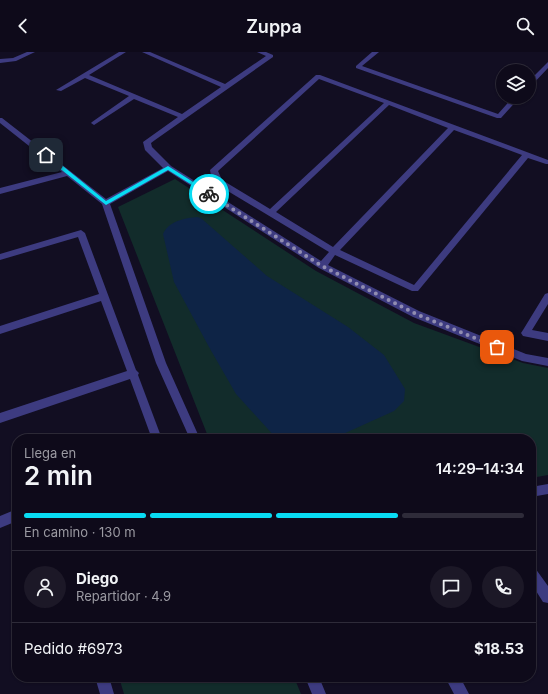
<!DOCTYPE html>
<html lang="es">
<head>
<meta charset="utf-8">
<style>
  body { margin:0; font-family:Inter,sans-serif; background:#1c1827; color:#f1f3f6; height:100vh; display:flex; flex-direction:column; font-size:15px; white-space:nowrap }
  * { box-sizing:border-box; margin:0 }
  p { font-size:13px; color:#9b9aa2 }
  .icon { flex:none; width:22px; height:22px; fill:none; stroke:currentColor; stroke-width:2; stroke-linecap:round; stroke-linejoin:round }
  .map { position:relative; flex:1; overflow:hidden }
  .side { position:absolute; left:12px; top:382px; width:524px; height:248px; display:flex; flex-direction:column; background:#0e0a1a; border-radius:16px; box-shadow:0 1px 3px #0004,0 0 0 1px #2e2b39 }
  .side>* { flex:none }
  .buttons { position:absolute; left:496px; top:12px; display:grid; gap:8px }
  .buttons a { display:grid; place-items:center; width:40px; height:40px; border-radius:50%; background:#0e0a1a; box-shadow:0 1px 3px #0004,0 0 0 1px #2e2b39; font-size:20px }
  .pin { position:absolute; display:grid; place-items:center; width:34px; height:34px; color:#fff; margin:-17px; border-radius:8px; box-shadow:0 2px 6px #0006 }
  .courier { position:absolute; display:grid; place-items:center; width:40px; height:40px; margin:-20px; border:3px solid #08dcf3; border-radius:50%; background:#fff; color:#222; box-shadow:0 1px 5px #0007 }
  .overview em { font-style:normal; font-weight:600 }
  .overview div { display:flex; flex-direction:column-reverse }
  .overview { display:flex; align-items:center; justify-content:space-between; height:68px; padding:0 12px }
  h1 { font-size:26px; font-weight:600; line-height:30px }
  .bar { display:grid; grid-template-columns:repeat(4,1fr); gap:6px 4px; align-content:center; height:48px; padding:0 12px }
  .bar i { height:5px; border-radius:3px; background:#2e2b39 }
  .bar .active { background:#08dcf3 }
  .bar p { grid-column:span 4 }
  .line { display:flex; align-items:center; gap:10px; padding:0 12px; border-top:1px solid #2e2b39 }
  .line div { flex:1 }
  .round { display:grid; place-items:center; flex:none; width:42px; height:42px; border-radius:21px; background:#1c1827 }
  header { display:flex; justify-content:space-between; align-items:center; height:52px; padding:0 12px; background:#0e0a1a; font-size:18px; font-weight:600 }
  .map>svg:first-child { display:block }
  .green { fill:#122c2b }
  .water { fill:#0e2446 }
  .lines { fill:none; stroke-linecap:round; stroke-linejoin:round }
  .minor { fill:#3d3b80; fill-rule:evenodd }
  .route { fill:#08dcf3 }
  .done { stroke:#918db1; stroke-width:4; stroke-dasharray:0 7.2 }
</style>
</head>
<body>
<header><svg class="icon" aria-label="back" viewBox="0 0 24 24"><path d="M15 5l-7 7 7 7"/></svg>Zuppa<svg class="icon" aria-label="search" viewBox="0 0 24 24"><circle cx="10" cy="10" r="6"/><path d="M15 15l6 6"/></svg></header>
<div class="map">
<svg width="548" height="642" viewBox="0 0 548 642">
  <rect width="100%" height="100%" fill="#120e22"/>
  <path class="green" d="M 175,127 L 316,219 L 414,271 L 523,311 L 548,316 L 548,423 L 531,426 L 531,387 L 209,387 L 118,155 Z
    M 119,625 L 294,625 L 301,642 L 124,642 Z"/>
  <path class="water" d="M 198,165 L 202,167 L 267,224 L 348,275 L 384,303 L 405,337 L 404,349 L 394,359 L 332,387 L 277,387 L 236,342 L 209,295 L 174,230 L 163,182 C 169,169 184,166 198,165 Z"/>
  <g class="lines">
    <path class="minor" d="M 27,0 L 35,0 L 16,9 L 0,11 L 0,7 L 13,6 Z
      M 119,0 L 126,0 L 89,23 L 182,62 L 221,35 L 142,0 L 150,0 L 225,32 L 266,4 L 257,0 L 266,0 L 273,3 L 273,5 L 155,88 L 151,91 L 152,95 L 171,114 L 321,209 L 329,200 L 216,132 L 211,124 L 210,118 L 316,23 L 320,23 L 548,108 L 548,112 L 546,112 L 528,106 L 418,239 L 412,239 L 335,203 L 328,213 L 419,259 L 526,302 L 548,306 L 548,314 L 522,309 L 413,265 L 319,216 L 168,119 L 110,152 L 166,311 L 200,387 L 190,387 L 156,311 L 102,152 L 67,124 L 0,142 L 0,136 L 62,120 L 0,71 L 0,66 L 2,66 L 106,147 L 163,116 L 145,98 L 143,90 L 178,65 L 134,47 L 94,73 L 91,71 L 92,70 L 129,44 L 85,26 L 61,39 L 56,38 ZM 319,27 L 384,51 L 270,157 L 222,128 L 218,119 ZM 389,53 L 448,76 L 333,195 L 276,160 ZM 454,78 L 522,103 L 414,233 L 340,198 Z
      M 372,0 L 379,0 L 362,14 L 498,62 L 513,45 L 520,45 L 501,66 L 497,66 L 356,16 L 356,14 Z
      M 548,10 L 548,16 L 531,34 L 529,35 L 529,29 Z
      M 81,178 L 85,181 L 136,318 L 139,321 L 138,323 L 162,387 L 152,387 L 130,327 L 0,371 L 0,361 L 127,319 L 101,249 L 0,282 L 0,274 L 99,242 L 78,185 L 0,208 L 0,202 Z
      M 548,241 L 548,252 L 532,278 L 548,281 L 548,289 L 523,284 L 521,281 L 523,278 L 545,242 Z
      M 548,432 L 548,442 L 531,445 L 531,435 Z
      M 17,457 L 17,469 L 0,476 L 0,464 Z
      M 531,514 L 535,516 L 548,534 L 548,551 L 543,550 L 531,531 Z
      M 95,625 L 109,625 L 114,642 L 100,642 Z
      M 305,625 L 319,625 L 326,642 L 312,642 Z
      M 445,625 L 460,625 L 469,642 L 454,642 Z"/>
  </g>
  <path class="route" d="M 44,102 L 48,102 L 106,149 L 168,114 L 212,142 L 208,143 L 168,118 L 106,153 L 44,104 Z"/>
  <g class="lines">
    <path class="done" d="M 209,142 L 322,214 L 416,262 L 497,295"/>
  </g>
</svg>
<div class="buttons">
<a><svg class="icon" aria-label="layers" viewBox="0 0 24 24"><path d="M12 4l9 5-9 5-9-5zM3 14l9 5 9-5"/></svg></a>
</div>
<div class="pin" style="left:497px;top:295px;background:#ea580c"><svg class="icon" aria-label="bag" viewBox="0 0 24 24"><path d="M5 8h14l-1 12H6zM9 8a3 3 0 0 1 6 0"/></svg></div>
<div class="pin" style="left:46px;top:103px;background:#1f2937"><svg class="icon" aria-label="home" viewBox="0 0 24 24"><path d="M3 11l9-7 9 7M6 9v11h12V9"/></svg></div>
<div class="courier" style="left:209px;top:142px"><svg class="icon" aria-label="bike" viewBox="0 0 24 24"><circle cx="6" cy="16" r="4"/><circle cx="18" cy="16" r="4"/><path d="M6 16l4-8h5l3 8M10 8l3 8H6M13 5h3"/></svg></div>
<section class="side">
<div class="overview"><div><h1>2 min</h1><p>Llega en</p></div><em>14:29–14:34</em></div>
<div class="bar"><i class="active"></i><i class="active"></i><i class="active"></i><i></i><p>En camino · 130 m</p></div>
<div class="line" style="height:72px"><a class="round"><svg class="icon" aria-label="person" viewBox="0 0 24 24"><circle cx="12" cy="8" r="4"/><path d="M4 21q1-7 8-7t8 7"/></svg></a><div><b>Diego</b><p>Repartidor · 4.9</p></div><a class="round"><svg class="icon" aria-label="chat" viewBox="0 0 24 24"><path d="M4 5h16v11H9l-5 4z"/></svg></a><a class="round"><svg class="icon" aria-label="phone" viewBox="0 0 24 24"><path d="M5 4h4l2 5-3 2q2 4 5 5l2-3 5 2v4C11 20 4 13 5 4z"/></svg></a></div>
<div class="line" style="height:52px"><div>Pedido #6973</div><b>$18.53</b></div>
</section>
</div>
</body>
</html>
